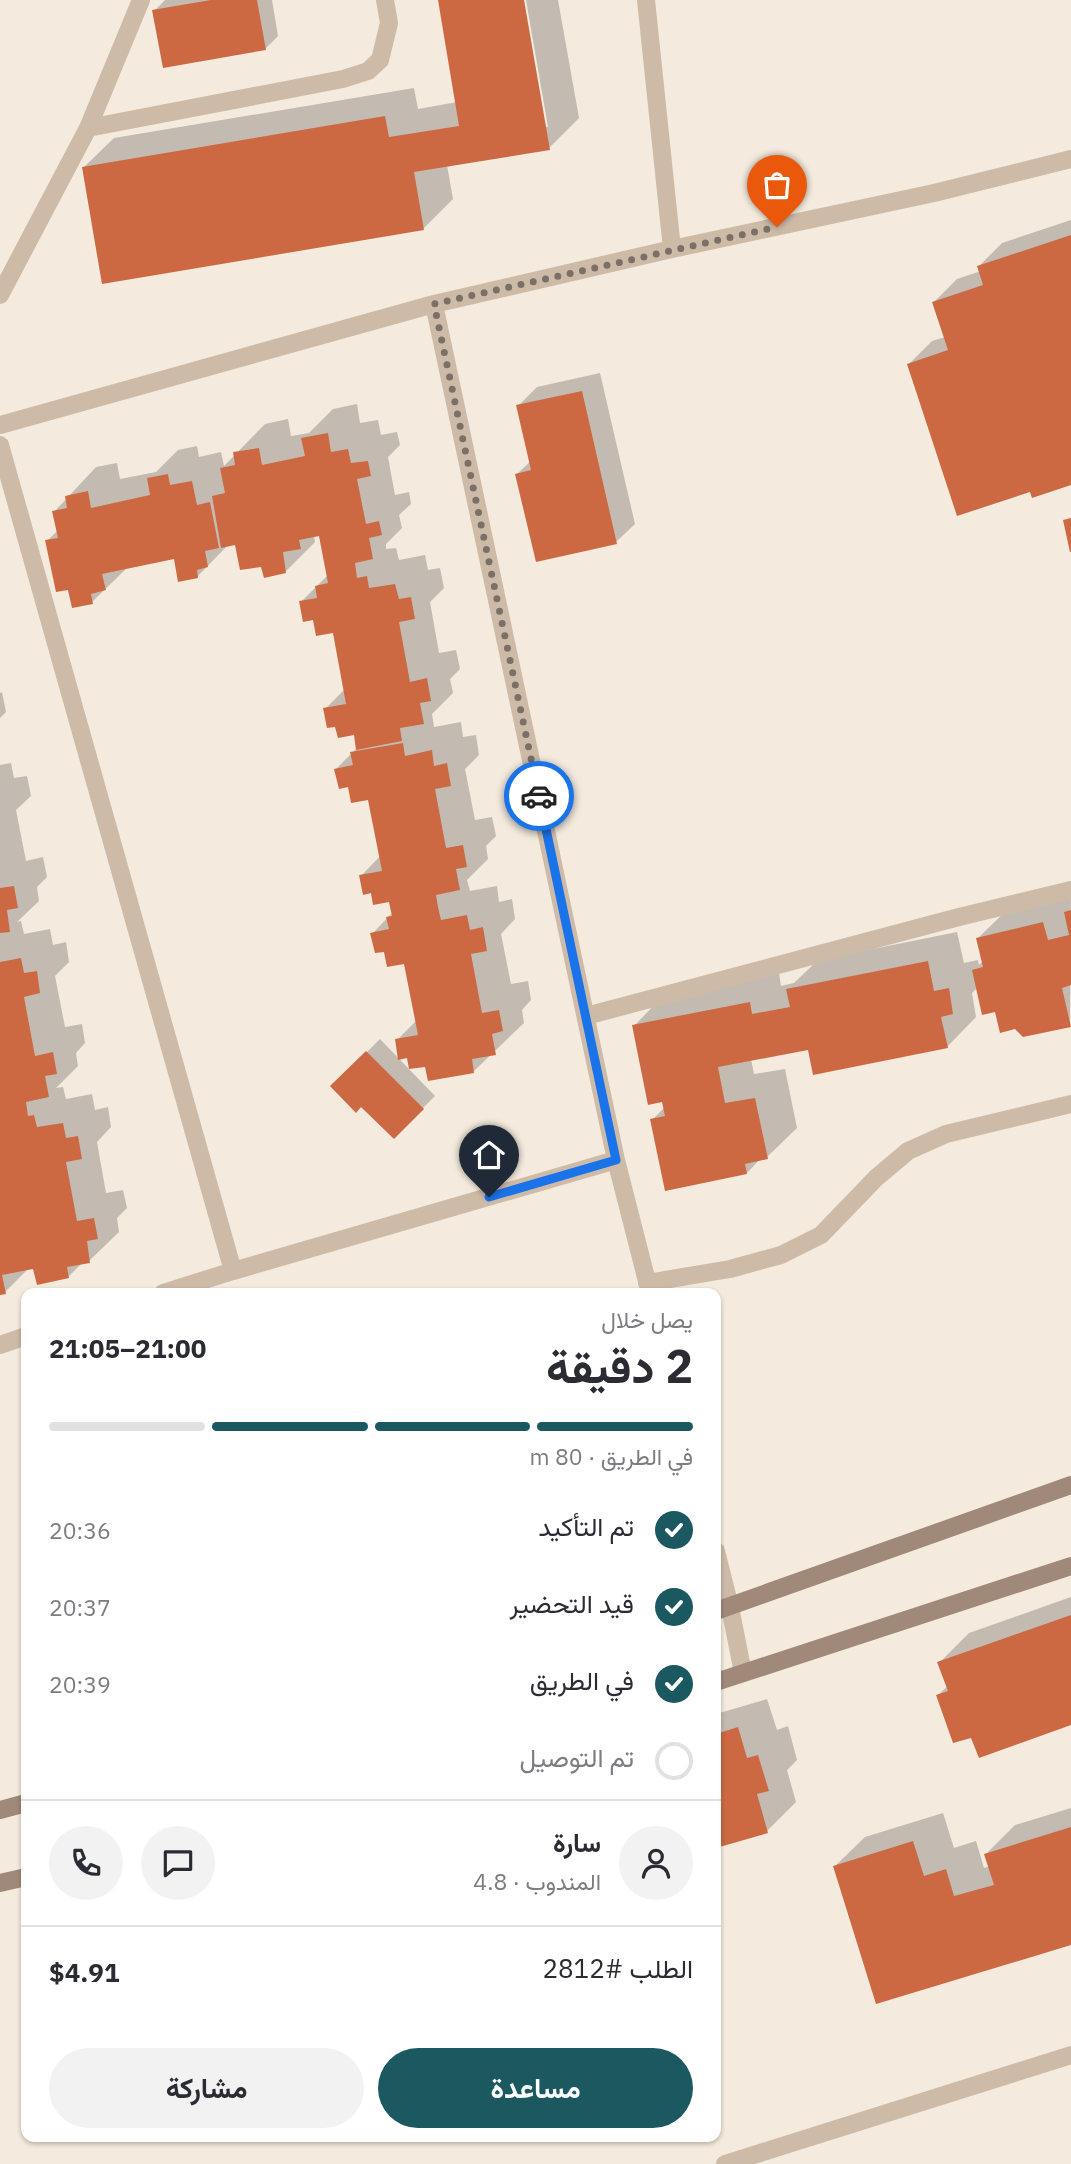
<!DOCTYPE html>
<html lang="ar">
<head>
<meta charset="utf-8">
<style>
  body { margin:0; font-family:"IBM Plex Sans",Vazirmatn,sans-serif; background:#f2f2f3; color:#2b2b33; direction:rtl; height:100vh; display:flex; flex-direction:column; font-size:26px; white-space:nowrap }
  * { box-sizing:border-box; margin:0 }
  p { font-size:23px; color:#7c7c81 }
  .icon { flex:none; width:38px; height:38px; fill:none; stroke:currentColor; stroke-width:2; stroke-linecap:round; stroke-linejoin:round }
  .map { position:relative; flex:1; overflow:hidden; direction:ltr }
  .details { position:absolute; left:21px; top:1288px; width:700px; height:854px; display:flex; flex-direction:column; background:#fff; border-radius:14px; box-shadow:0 2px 5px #0004; direction:rtl }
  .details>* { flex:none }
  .pin { position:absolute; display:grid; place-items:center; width:60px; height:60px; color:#fff; margin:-72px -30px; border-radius:50% 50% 50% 0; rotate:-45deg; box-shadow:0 0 7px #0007 }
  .pin .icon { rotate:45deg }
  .courier { position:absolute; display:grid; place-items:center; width:70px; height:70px; margin:-35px; border:5px solid #1a73e8; border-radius:50%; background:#fff; color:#222; box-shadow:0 2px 9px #0007 }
  .head em { font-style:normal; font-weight:700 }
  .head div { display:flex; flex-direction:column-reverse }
  .head { display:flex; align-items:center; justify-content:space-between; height:119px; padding:0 28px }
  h1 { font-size:46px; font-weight:700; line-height:52px }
  .bar { display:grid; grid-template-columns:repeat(4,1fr); gap:10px 7px; align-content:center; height:84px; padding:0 28px }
  .bar i { height:9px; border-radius:5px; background:#e1e1e2 }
  .bar .current { background:#1b585f }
  .bar p { grid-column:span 4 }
  .line { display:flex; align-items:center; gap:18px; padding:0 28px; border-top:2px solid #e1e1e2 }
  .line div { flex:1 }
  .round { display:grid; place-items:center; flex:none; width:74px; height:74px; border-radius:37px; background:#f2f2f3 }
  ol { padding:0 28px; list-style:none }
  li { display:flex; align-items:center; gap:21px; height:77px }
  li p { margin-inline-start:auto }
  li .icon { padding:7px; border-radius:50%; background:#1b585f; color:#fff; stroke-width:4 }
  li:last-child { color:#7c7c81 }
  li i { width:38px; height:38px; border:4px solid #e1e1e2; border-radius:50% }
  .primary-button { display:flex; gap:14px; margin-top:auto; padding:14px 28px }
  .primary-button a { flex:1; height:80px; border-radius:42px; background:#1b585f; color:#fff; font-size:28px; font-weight:700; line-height:80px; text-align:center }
  .primary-button a+a { background:#f2f2f3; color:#2b2b33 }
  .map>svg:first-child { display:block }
  .shadow { fill:#0003 }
  .building { fill:#cd6942 }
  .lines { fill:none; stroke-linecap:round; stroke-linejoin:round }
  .street { stroke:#cdbba8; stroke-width:18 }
  .secondary { stroke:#a18979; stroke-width:18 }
  .done { stroke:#7b7068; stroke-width:7; stroke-dasharray:0 12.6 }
  .route { stroke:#1a73e8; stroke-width:9 }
</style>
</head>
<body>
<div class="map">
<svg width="1071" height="2164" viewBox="0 0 1071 2164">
  <rect width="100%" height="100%" fill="#f4eade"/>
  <path class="shadow" d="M 165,0 L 272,0 L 278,36 L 265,49 L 154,11 Z
    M 439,0 L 523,0 L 544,127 L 548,127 L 526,0 L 558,0 L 579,118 L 549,148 L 447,165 L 453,199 L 424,228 L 84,167 L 114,138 L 414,88 L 418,109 L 457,102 Z
    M 1071,220 L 1071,483 L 1031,490 L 909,364 L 932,341 L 945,337 L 934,302 L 957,279 L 981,271 L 979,266 L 1002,243 Z
    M 600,373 L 635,524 L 616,542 L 517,474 L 531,461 L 518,406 L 537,387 Z
    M 357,404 L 360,423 L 378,420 L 381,435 L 397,432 L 400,445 L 388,457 L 395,495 L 409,492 L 411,504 L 399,515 L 402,528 L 386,544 L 386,549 L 396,548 L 399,560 L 425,555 L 428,570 L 440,568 L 444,588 L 430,602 L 439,653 L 456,650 L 460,669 L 450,679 L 453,693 L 432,714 L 434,727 L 461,722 L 463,737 L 476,735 L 479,755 L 465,769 L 475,820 L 492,817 L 496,836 L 486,846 L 488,859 L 467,880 L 470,891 L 497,886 L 499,902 L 512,899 L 515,919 L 501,934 L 511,984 L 528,981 L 531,1000 L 522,1010 L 524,1023 L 473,1072 L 427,1065 L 408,1056 L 397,1040 L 417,1020 L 406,962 L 386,950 L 372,934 L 393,912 L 391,900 L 373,891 L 361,876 L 381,855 L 370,798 L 350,785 L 336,769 L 357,748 L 355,733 L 337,724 L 325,709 L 345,689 L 334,631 L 314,618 L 301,602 L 328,575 L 321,534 L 314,536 L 315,542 L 286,571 L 263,565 L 237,543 L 227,546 L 197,577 L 175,557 L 128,567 L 92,602 L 69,588 L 47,541 L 58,530 L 54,512 L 96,467 L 117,463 L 120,479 L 156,472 L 178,450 L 197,446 L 199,457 L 221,452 L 224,466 L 265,424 L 288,419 L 291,436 L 309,433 L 333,409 Z
    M 2,692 L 6,712 L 0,718 L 0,693 Z
    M 11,763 L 14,778 L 27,776 L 31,796 L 16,810 L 26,861 L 43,857 L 47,877 L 37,887 L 39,901 L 17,922 L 21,921 L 24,934 L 50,929 L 53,945 L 66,942 L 69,962 L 55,976 L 65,1027 L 82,1024 L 85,1043 L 76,1053 L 78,1066 L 56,1088 L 63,1087 L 66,1099 L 92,1094 L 95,1110 L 108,1107 L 111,1127 L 97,1142 L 106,1193 L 123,1190 L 127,1208 L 117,1218 L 119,1232 L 89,1261 L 83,1262 L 68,1277 L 35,1267 L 29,1268 L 5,1292 L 0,1293 L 0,765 Z
    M 1071,894 L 1070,1025 L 996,1010 L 978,987 L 972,993 L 976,1017 L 947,1047 L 809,1048 L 751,1059 L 754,1074 L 785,1069 L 797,1128 L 767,1157 L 761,1158 L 747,1173 L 652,1120 L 665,1107 L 634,1026 L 663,996 L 779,973 L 781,986 L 794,983 L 818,960 L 957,932 L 964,963 L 978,960 L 979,965 L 983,961 L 978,938 L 1008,909 Z
    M 380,1039 L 435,1096 L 394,1137 L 361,1105 L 333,1086 Z
    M 1071,1597 L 1071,1723 L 972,1735 L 938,1695 L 948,1686 L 939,1663 L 969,1633 Z
    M 767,1699 L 777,1730 L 788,1726 L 797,1760 L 787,1770 L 796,1802 L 767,1831 L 716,1846 L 716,1714 Z
    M 1071,1808 L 1071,1943 L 835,1866 L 865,1837 L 943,1813 L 954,1848 L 976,1841 L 984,1868 L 990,1866 L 986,1854 L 1015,1825 Z"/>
  <path class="building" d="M 211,0 L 257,0 L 266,50 L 163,68 L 152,10 Z
    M 438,0 L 524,0 L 550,150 L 414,172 L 424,230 L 102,284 L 82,167 L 385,116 L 389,137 L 459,126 Z
    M 1071,235 L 1071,485 L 1032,498 L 1030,492 L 957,516 L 907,364 L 948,350 L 932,302 L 983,285 L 977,266 Z
    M 582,391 L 617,544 L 536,562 L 515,474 L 531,470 L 516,405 Z
    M 328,433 L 331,452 L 348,449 L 351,463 L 368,461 L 371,476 L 357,479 L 366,524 L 379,521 L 382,535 L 369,538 L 373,559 L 355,563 L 357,578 L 367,576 L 369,588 L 395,584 L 399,599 L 411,597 L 415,619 L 399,622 L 410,682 L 427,678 L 431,701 L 420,703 L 424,724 L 400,728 L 402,741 L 356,750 L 354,735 L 338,738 L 335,727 L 327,728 L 323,708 L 346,704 L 333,633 L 316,636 L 313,620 L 303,622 L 299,601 L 317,598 L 315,586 L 328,583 L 319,536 L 299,540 L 301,549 L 283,552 L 286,573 L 264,578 L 261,567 L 240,570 L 235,545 L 221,548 L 212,496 L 225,493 L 220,468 L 235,465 L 233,452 L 259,448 L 262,465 L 305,456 L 301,438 Z
    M 168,474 L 170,485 L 192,481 L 197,505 L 210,502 L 219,548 L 205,551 L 208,567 L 197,570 L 198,578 L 178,582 L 174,559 L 102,574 L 106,590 L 91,594 L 93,604 L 72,608 L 68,590 L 56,592 L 45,540 L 58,538 L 52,511 L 67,508 L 65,496 L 88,491 L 91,508 L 150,495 L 147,478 Z
    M 1071,518 L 1071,552 L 1070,552 L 1063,520 Z
    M 403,743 L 405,756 L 432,750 L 434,766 L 447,763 L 451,786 L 435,789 L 446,848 L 463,845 L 467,867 L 456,869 L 460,890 L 436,895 L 438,907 L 441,920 L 467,915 L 470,930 L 483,927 L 487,951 L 471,954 L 482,1013 L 499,1010 L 503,1031 L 492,1034 L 496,1055 L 472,1059 L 474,1073 L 428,1081 L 425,1067 L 409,1069 L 407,1058 L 398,1060 L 395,1039 L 418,1035 L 404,964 L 387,967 L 384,952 L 375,953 L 370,933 L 389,929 L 386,917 L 392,916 L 389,902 L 373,905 L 371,893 L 363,895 L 359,875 L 382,871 L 368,800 L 351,803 L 348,787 L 339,789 L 334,769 L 353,765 L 350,752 Z
    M 14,886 L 18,908 L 7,910 L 10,932 L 0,933 L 0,888 Z
    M 1071,910 L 1071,985 L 1062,988 L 1071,1027 L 1023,1037 L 1015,1029 L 1000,1033 L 995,1012 L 982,1015 L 972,970 L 983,967 L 976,938 L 1043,922 L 1048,940 L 1069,935 L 1064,912 Z
    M 21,958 L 24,973 L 37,971 L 40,993 L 24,997 L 35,1056 L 53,1052 L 57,1074 L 45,1076 L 49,1097 L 26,1102 L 28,1116 L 34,1115 L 37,1127 L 63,1123 L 66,1138 L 78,1136 L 82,1159 L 66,1162 L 77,1221 L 94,1218 L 98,1239 L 87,1241 L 90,1263 L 67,1267 L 69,1278 L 37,1285 L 33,1269 L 2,1275 L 6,1294 L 0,1295 L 0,962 Z
    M 928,961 L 934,991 L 949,988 L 953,1014 L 941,1017 L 948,1048 L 813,1075 L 808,1050 L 718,1067 L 725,1103 L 755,1098 L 768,1159 L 745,1164 L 747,1174 L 665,1191 L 650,1119 L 665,1116 L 662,1102 L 648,1105 L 632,1025 L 750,1002 L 752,1014 L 790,1007 L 786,989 Z
    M 366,1051 L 424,1109 L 394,1139 L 361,1107 L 356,1113 L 330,1086 Z
    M 1071,1615 L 1071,1725 L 979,1758 L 971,1738 L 953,1743 L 936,1695 L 948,1691 L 937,1662 Z
    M 738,1727 L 747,1758 L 758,1755 L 769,1791 L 757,1794 L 768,1833 L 716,1848 L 716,1734 Z
    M 1071,1827 L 1071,1945 L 876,2004 L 833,1866 L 913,1841 L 924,1876 L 946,1869 L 954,1896 L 994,1885 L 984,1854 Z"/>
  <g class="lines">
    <path class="street" d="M 646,0 L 672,249
      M 88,128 L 343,79 L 368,71 L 380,60 L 389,23 L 385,0
      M 0,295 L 88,128 L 141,0
      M 434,304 L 672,249 L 934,193 L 1071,159
      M 0,425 L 434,304 L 616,1160 L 233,1271 L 163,1293
      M 0,445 L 233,1271
      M 586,1016 L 959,917 L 1071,890
      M 616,1160 L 650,1293
      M 647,1283 L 730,1269 L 781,1255 L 821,1235 L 876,1178 L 908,1151 L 946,1134 L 1071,1104
      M 0,1345 L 26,1336
      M 716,1551 L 730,1607 L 743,1673
      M 725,2164 L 1071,2055"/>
    <path class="secondary" d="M 716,1611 L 1071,1485
      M 716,1682 L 1071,1566
      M 0,1810 L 26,1803
      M 0,1883 L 26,1877"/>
  </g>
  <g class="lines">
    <path class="done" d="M 539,796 L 434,304 L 777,227"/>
    <path class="route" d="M 489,1197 L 616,1160 L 539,796"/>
  </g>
</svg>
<div class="pin" style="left:777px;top:227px;background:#ea580c"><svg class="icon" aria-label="bag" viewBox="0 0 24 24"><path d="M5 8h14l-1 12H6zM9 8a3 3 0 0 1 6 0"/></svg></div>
<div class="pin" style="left:489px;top:1197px;background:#1f2937"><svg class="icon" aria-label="home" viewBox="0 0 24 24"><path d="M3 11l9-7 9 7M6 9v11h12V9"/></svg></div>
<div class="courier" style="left:539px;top:796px"><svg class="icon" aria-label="car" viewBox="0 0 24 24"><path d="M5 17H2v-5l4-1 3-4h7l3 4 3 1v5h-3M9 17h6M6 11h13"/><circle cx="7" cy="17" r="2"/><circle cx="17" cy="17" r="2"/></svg></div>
<section class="details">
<div class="head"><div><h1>2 دقيقة</h1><p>يصل خلال</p></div><em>21:00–21:05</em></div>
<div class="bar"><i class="current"></i><i class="current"></i><i class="current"></i><i></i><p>في الطريق · 80 m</p></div>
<ol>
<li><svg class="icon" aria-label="check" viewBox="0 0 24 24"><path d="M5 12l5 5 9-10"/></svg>تم التأكيد<p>20:36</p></li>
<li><svg class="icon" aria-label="check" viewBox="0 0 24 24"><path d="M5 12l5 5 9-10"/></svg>قيد التحضير<p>20:37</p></li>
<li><svg class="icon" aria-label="check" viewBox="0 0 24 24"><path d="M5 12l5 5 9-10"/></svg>في الطريق<p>20:39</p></li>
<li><i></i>تم التوصيل</li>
</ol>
<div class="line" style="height:126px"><a class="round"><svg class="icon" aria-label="person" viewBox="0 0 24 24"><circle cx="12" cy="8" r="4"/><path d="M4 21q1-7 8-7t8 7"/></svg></a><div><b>سارة</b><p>المندوب · 4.8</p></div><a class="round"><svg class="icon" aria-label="chat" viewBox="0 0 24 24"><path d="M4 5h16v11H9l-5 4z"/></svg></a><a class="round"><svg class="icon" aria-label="phone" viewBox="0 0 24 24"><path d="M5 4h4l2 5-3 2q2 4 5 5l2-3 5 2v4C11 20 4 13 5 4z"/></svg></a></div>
<div class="line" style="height:91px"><div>الطلب #2812</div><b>$4.91</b></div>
<div class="primary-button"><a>مساعدة</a><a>مشاركة</a></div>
</section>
</div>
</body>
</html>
